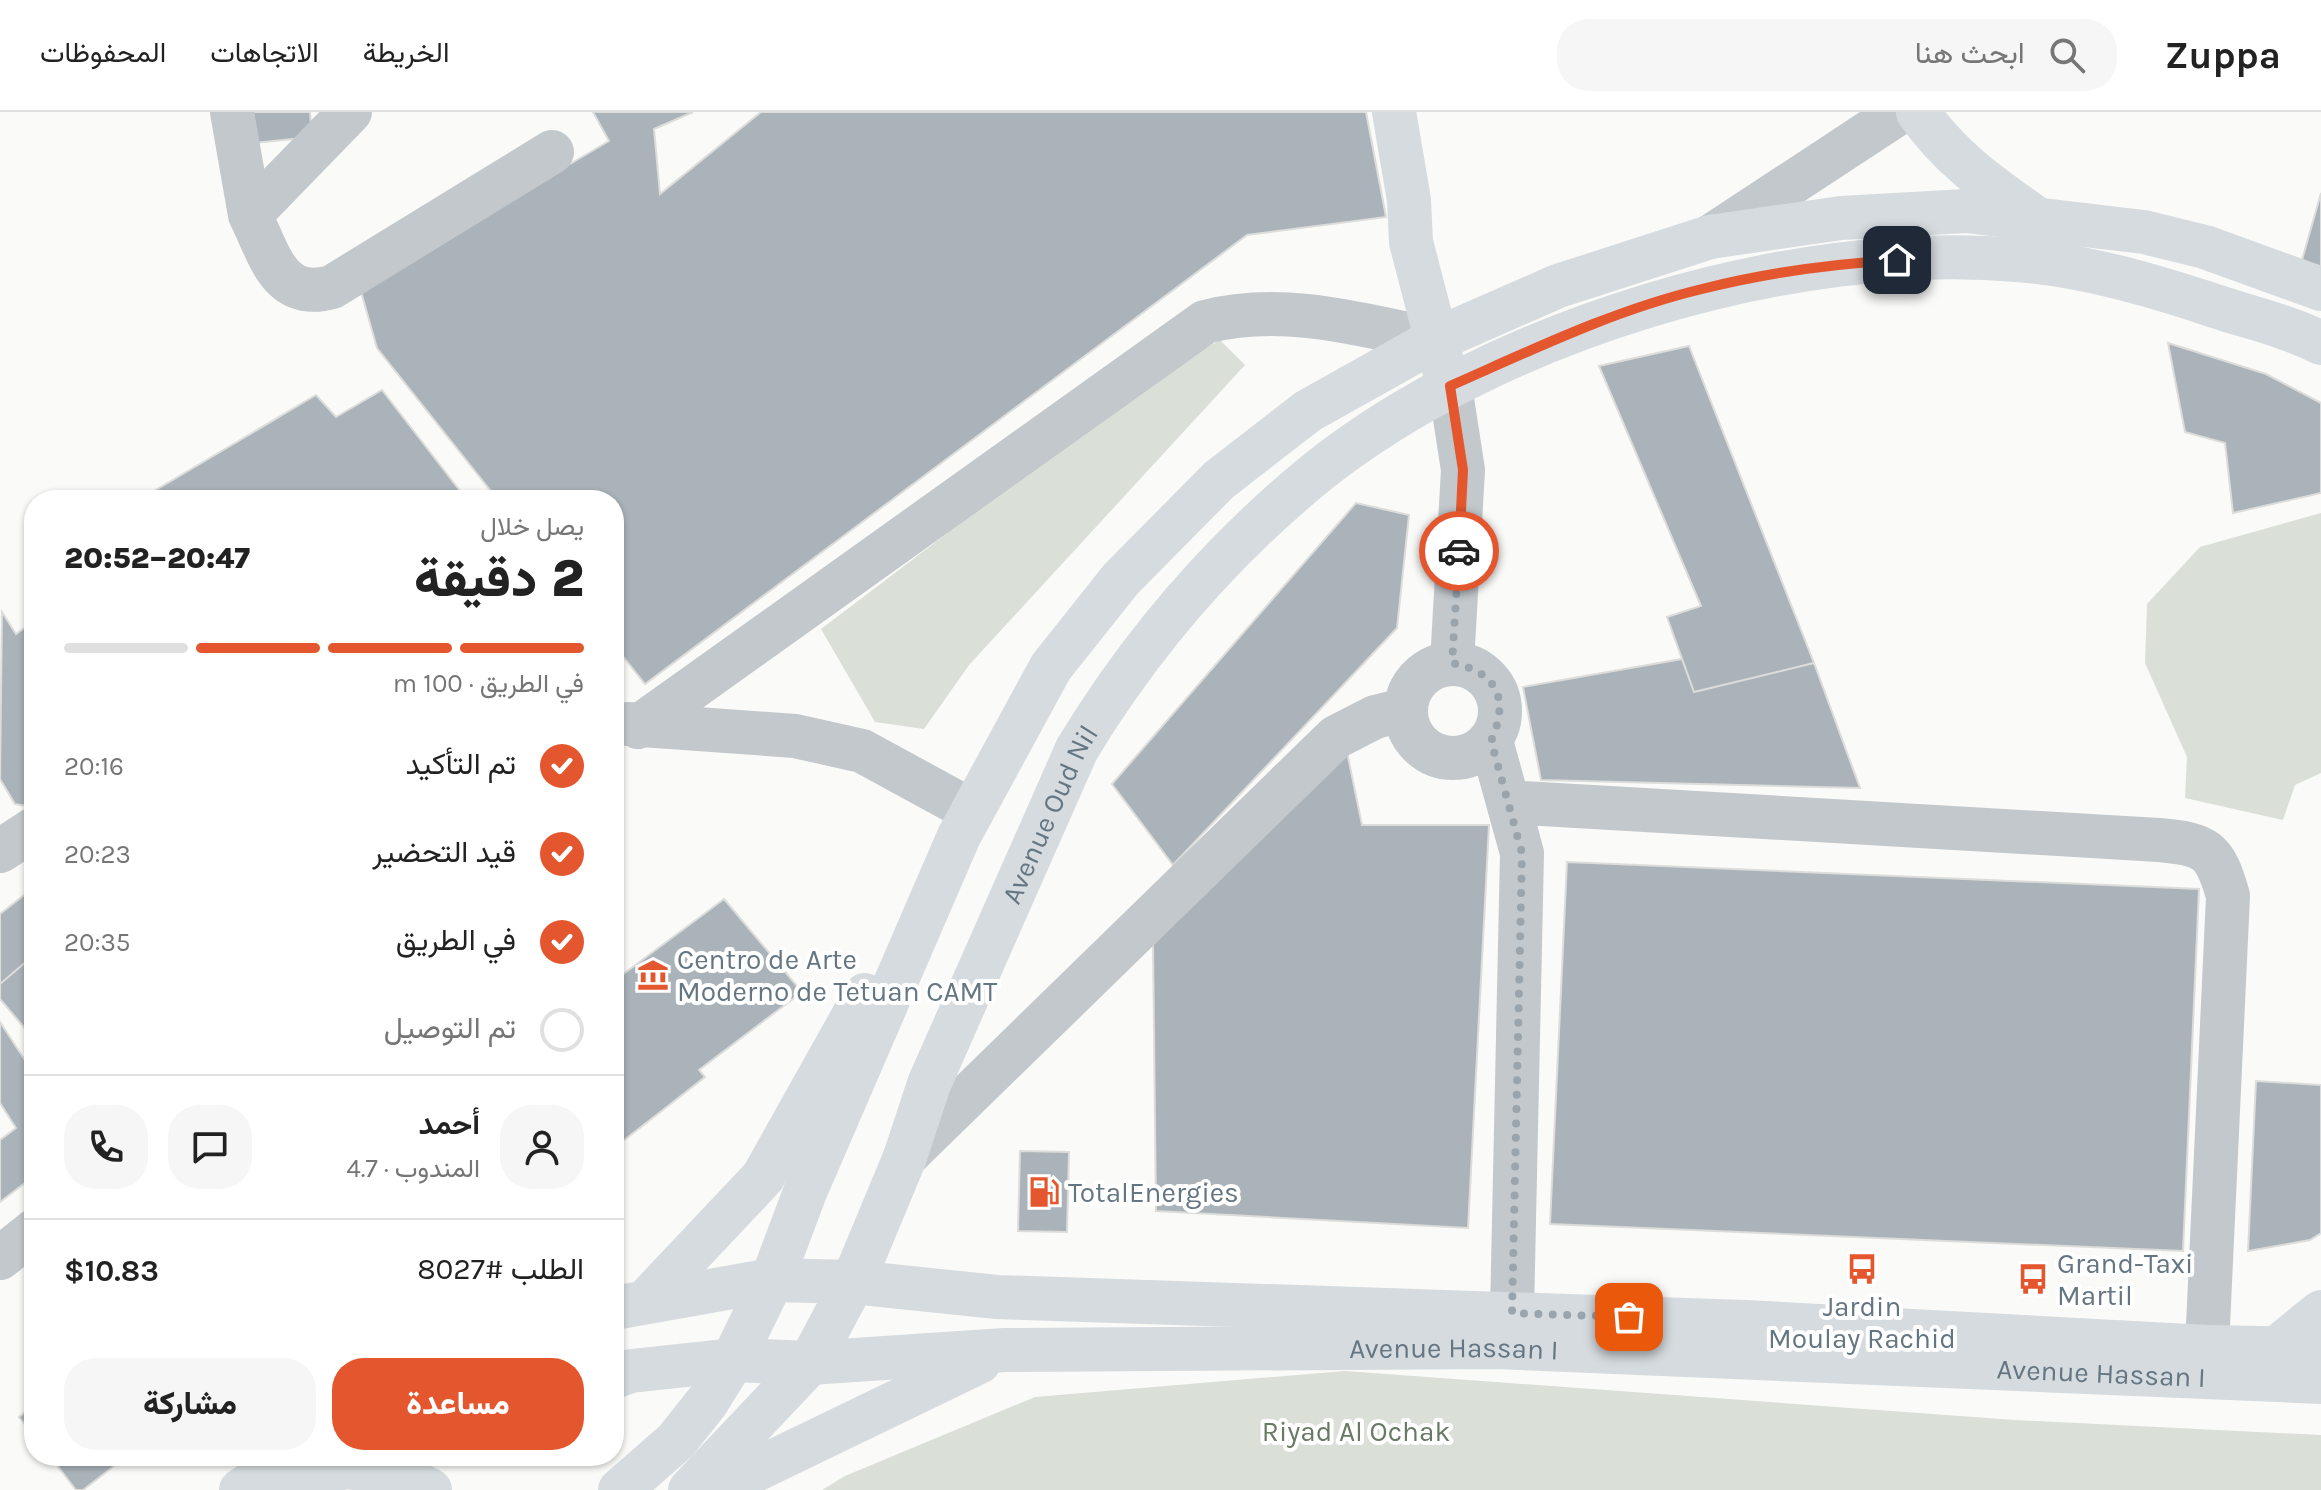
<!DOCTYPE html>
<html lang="ar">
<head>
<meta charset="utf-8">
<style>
  body { margin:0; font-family:Karla,Vazirmatn,sans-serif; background:#f6f6f6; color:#222; direction:rtl; height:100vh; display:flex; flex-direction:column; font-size:30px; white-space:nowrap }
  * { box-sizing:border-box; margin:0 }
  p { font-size:26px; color:#767676 }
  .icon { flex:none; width:44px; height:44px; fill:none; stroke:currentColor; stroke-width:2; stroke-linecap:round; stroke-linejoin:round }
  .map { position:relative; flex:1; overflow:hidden; direction:ltr }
  .details { position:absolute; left:24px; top:378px; width:600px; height:976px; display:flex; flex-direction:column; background:#fff; border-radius:32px; box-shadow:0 2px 6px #0004; direction:rtl }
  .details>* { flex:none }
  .pin { position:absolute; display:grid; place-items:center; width:68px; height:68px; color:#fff; margin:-34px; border-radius:16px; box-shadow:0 4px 12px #0006 }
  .courier { position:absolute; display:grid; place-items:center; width:80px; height:80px; margin:-40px; border:6px solid #e4572e; border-radius:50%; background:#fff; color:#222; box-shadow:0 2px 10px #0007 }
  .head em { font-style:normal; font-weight:800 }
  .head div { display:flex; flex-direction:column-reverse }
  .head { display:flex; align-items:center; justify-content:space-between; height:136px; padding:0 40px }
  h1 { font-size:52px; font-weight:800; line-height:60px }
  .bar { display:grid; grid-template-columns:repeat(4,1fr); gap:12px 8px; align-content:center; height:96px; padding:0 40px }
  .bar i { height:10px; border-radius:6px; background:#e0e0e0 }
  .bar .current { background:#e4572e }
  .bar p { grid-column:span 4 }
  .line { display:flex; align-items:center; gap:20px; padding:0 40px; border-top:2px solid #e0e0e0 }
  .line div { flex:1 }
  .round { display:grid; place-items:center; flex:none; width:84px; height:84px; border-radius:32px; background:#f6f6f6 }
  ol { padding:0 40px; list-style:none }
  li { display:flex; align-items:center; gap:24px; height:88px }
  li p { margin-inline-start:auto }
  li .icon { padding:8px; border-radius:50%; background:#e4572e; color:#fff; stroke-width:4 }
  li:last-child { color:#767676 }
  li i { width:44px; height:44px; border:4px solid #e0e0e0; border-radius:50% }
  .primary-button { display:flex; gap:16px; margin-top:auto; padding:16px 40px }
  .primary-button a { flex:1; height:92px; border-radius:32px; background:#e4572e; color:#fff; font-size:32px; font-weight:800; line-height:92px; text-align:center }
  .primary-button a+a { background:#f6f6f6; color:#222 }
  header { display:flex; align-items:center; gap:48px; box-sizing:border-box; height:112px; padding:0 40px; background:#fff; border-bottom:2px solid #e0e0e0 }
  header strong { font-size:38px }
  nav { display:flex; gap:44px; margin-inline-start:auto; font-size:28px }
  .search { width:560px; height:72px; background:#f6f6f6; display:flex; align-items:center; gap:20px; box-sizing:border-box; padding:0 28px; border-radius:32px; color:#767676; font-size:30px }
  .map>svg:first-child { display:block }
  .green { fill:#dadfd7 }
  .building { fill:#aab3b9; stroke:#dcdcda; stroke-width:2 }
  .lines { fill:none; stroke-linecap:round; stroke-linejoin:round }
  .minor { stroke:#c3c8cc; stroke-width:44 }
  .major { stroke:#d6dbdf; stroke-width:44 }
  .done { stroke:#99a4ac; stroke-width:8; stroke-dasharray:0 14.4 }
  .route { stroke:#e4572e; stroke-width:10 }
  .labels { text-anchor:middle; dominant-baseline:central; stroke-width:8; stroke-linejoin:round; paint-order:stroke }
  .street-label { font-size:28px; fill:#657683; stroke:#fff }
  .poi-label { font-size:28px; fill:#657683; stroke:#fff; text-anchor:start }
  .park-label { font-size:28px; fill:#687a64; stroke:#fff }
</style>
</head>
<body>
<header>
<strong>Zuppa</strong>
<div class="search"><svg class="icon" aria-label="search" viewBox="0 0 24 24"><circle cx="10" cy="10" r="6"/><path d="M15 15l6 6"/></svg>ابحث هنا</div>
<nav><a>الخريطة</a><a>الاتجاهات</a><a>المحفوظات</a></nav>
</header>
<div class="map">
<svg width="2321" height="1378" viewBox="0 0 2321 1378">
  <rect width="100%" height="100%" fill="#fafaf8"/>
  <path class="green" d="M 1220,228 L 1245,253 L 969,553 L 924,617 L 875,610 L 821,517 L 1148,269 Z
    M 2321,401 L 2321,661 L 2295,673 L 2283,708 L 2185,686 L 2187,645 L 2145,551 L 2147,492 L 2200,435 Z
    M 1345,1259 L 2015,1308 L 2321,1323 L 2321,1378 L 822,1378 L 845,1364 L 1035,1285 Z"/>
  <path class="building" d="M 240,0 L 310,0 L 312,25 L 244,32 Z
    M 593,0 L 693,0 L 654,17 L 660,82 L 761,0 L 1366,0 L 1386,105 L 1247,123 L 645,572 L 614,533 L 614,388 L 498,388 L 377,236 L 360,176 L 609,29 Z
    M 2321,81 L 2321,157 L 2302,148 Z
    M 2168,231 L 2266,262 L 2321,291 L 2321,381 L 2233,401 L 2225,331 L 2185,320 Z
    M 1689,234 L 1814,551 L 1694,580 L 1667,505 L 1701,494 L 1599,254 Z
    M 382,278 L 467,388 L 139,388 L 316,283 L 336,305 Z
    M 1356,391 L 1409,403 L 1397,516 L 1173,753 L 1112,672 Z
    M 2,500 L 16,522 L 34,509 L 34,695 L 15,692 L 0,667 Z
    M 1682,547 L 1694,580 L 1814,551 L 1860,676 L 1541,668 L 1523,575 Z
    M 1347,640 L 1362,713 L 1489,713 L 1468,1116 L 1156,1099 L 1153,832 Z
    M 1567,750 L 2199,777 L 2183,1139 L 1550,1112 Z
    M 28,780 L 34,787 L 34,843 L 0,872 L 0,802 Z
    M 724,787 L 802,880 L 699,958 L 705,965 L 614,1036 L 614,869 Z
    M 34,843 L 34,915 L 28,920 L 0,887 L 0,872 Z
    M 0,910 L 34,962 L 34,1064 L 0,1090 L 0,1028 L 16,1016 L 0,991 Z
    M 2256,969 L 2321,973 L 2321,1121 L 2310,1128 L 2248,1139 Z
    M 1020,1039 L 1069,1040 L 1067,1120 L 1018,1119 Z
    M 34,1293 L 34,1324 L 19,1305 Z
    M 50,1344 L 127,1344 L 83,1378 L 76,1378 Z"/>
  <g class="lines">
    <path class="minor" d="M 232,0 L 250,103 L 350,0
      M 250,103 C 270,142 278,190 332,175 L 552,40
      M 1710,125 L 1900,0
      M 1450,274 L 1463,358 L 1452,551
      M1406 599a47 47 0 1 1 94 0a47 47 0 1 1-94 0Z
      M 628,612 L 795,624 L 862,639 L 972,699
      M 638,615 L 1205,210 C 1282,190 1359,212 1435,228
      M 1491,629 L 1522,741 L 1512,1201
      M 1508,690 L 2159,728 C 2206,732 2215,737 2228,784 L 2207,1235
      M 0,739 L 34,717
      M 905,1045 L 1336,625 L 1375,605 L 1403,598
      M 0,1146 L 34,1119"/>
    <g class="major">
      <path d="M 1394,0 L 1409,88 L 1411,130 L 1444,257"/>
      <path d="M 1918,0 C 1949,45 1989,73 2033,104"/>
      <path d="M 647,1188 L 763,1065 L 865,883"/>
      <path d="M 614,1196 L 772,1168 L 853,1170 L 997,1185 L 1746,1210 L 2207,1235 L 2321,1237"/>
      <path d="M 2278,1235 L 2321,1200"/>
      <path id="s1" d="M 614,1265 L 631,1259 L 733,1248 L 810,1251 L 1005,1238 L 1497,1235 L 2321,1270"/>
      <path d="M 342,1354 L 404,1364 L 430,1378"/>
      <path d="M 241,1378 L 292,1344"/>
      <path d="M 283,1378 L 373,1344"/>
      <path d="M 620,1378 L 676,1329 L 707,1290 L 733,1248 L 772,1168 L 805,1080 L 959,724 L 1051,555 L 1121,467 L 1219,368 L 1308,299 L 1435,228 L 1558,174 L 1710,125 L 1841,106 L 1966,99 L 2144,120 L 2205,135 L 2321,177"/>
      <path id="s2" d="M 690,1378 L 810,1251 L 853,1170 L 905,1045 L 929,972 L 1077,637 C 1140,533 1222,438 1316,361 C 1493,219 1791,128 2017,148 C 2081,153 2145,171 2206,191 C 2243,204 2286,213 2321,231"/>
      <path d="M 714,1378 L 979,1250"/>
    </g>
  </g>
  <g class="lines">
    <path class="done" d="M 1459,439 L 1452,551 C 1497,560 1510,587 1491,629 L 1522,741 L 1512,1201 L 1629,1205"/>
    <path class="route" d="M 1459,439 L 1463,358 L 1450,274 C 1532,238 1614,198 1702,177 C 1765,161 1832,152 1897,148"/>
  </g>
  <defs>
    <symbol id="museum-bare" viewBox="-9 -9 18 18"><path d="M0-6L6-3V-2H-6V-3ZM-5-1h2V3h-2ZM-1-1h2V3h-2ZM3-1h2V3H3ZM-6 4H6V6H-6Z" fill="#e4572e" stroke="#fff" stroke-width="2.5" paint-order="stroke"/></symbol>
    <symbol id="fuel-bare" viewBox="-9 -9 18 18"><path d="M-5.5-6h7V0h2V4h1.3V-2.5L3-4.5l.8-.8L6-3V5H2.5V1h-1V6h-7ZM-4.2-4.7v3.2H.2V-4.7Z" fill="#e4572e" stroke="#fff" stroke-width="2.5" paint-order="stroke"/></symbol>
    <symbol id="bus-bare" viewBox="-9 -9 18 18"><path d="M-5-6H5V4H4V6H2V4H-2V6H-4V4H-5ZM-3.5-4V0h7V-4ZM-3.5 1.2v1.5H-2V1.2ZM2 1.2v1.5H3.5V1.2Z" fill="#e4572e" stroke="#fff" stroke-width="2.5" paint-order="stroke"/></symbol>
  </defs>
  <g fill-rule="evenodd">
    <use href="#museum-bare" x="631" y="841" width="44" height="44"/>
    <use href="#fuel-bare" x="1022" y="1058" width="44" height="44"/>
    <use href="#bus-bare" x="1840" y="1135" width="44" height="44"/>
    <use href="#bus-bare" x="2011" y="1145" width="44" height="44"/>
  </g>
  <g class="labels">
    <g class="street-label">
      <text stroke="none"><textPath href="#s2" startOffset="774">Avenue Oud Nil</textPath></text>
      <text stroke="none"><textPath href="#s1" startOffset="842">Avenue Hassan I</textPath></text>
      <text stroke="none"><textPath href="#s1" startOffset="1490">Avenue Hassan I</textPath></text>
    </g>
    <g class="poi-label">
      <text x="677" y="847">Centro de Arte<tspan x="677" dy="32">Moderno de Tetuan CAMT</tspan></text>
      <text x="1068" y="1080">TotalEnergies</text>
      <text x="2057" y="1151">Grand-Taxi<tspan x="2057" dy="32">Martil</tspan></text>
      <text x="1862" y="1194" text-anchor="middle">Jardin<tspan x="1862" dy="32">Moulay Rachid</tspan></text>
    </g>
    <g class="park-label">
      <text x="1356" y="1319">Riyad Al Ochak</text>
    </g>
  </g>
</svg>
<div class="pin" style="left:1629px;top:1205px;background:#ea580c"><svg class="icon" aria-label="bag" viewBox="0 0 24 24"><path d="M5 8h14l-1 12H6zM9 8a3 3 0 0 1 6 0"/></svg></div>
<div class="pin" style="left:1897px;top:148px;background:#1f2937"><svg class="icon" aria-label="home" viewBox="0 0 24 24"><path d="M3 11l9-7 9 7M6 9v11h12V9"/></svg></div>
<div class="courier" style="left:1459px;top:439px"><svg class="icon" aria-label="car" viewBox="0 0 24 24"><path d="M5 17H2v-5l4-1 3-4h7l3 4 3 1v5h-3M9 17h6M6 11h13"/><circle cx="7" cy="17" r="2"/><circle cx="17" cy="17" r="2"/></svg></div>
<section class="details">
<div class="head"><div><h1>2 دقيقة</h1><p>يصل خلال</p></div><em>20:47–20:52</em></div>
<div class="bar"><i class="current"></i><i class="current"></i><i class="current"></i><i></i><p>في الطريق · 100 m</p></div>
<ol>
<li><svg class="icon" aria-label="check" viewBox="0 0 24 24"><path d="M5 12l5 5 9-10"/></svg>تم التأكيد<p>20:16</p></li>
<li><svg class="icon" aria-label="check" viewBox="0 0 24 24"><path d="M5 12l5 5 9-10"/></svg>قيد التحضير<p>20:23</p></li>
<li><svg class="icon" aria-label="check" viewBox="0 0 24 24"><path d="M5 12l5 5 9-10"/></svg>في الطريق<p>20:35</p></li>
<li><i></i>تم التوصيل</li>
</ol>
<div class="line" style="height:144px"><a class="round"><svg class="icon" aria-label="person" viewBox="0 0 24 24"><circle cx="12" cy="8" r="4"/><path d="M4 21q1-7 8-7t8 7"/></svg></a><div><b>أحمد</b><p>المندوب · 4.7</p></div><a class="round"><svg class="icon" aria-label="chat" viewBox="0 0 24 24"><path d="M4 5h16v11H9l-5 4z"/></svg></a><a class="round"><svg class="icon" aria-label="phone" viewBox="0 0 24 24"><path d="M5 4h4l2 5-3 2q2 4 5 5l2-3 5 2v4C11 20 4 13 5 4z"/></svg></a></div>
<div class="line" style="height:104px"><div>الطلب #8027</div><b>$10.83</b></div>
<div class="primary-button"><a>مساعدة</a><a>مشاركة</a></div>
</section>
</div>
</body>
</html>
